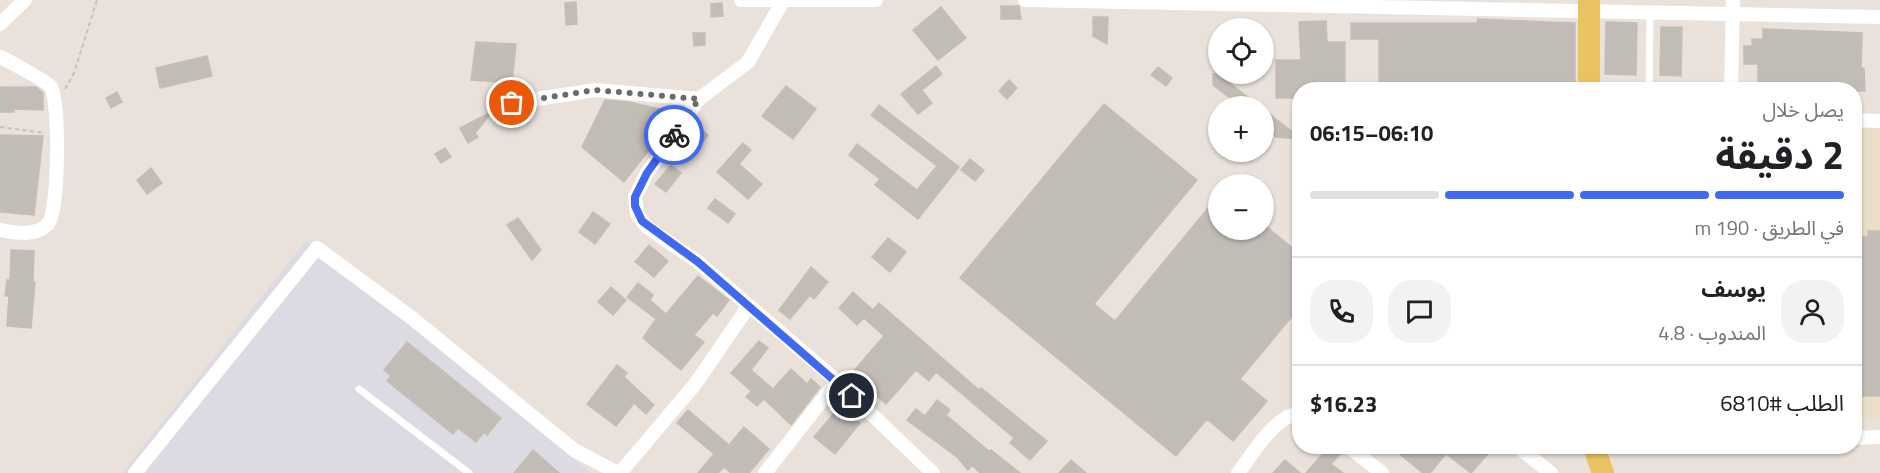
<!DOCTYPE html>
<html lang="ar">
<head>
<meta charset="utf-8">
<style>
  body { margin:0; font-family:"Titillium Web","Noto Sans Arabic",sans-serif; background:#f2f2f2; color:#202124; direction:rtl; height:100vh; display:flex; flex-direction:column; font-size:22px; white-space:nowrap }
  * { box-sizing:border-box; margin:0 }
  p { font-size:20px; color:#757577 }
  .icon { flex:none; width:33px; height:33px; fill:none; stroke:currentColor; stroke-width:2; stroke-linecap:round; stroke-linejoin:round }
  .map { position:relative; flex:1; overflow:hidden; direction:ltr }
  .drawer { position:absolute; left:1292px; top:82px; width:570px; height:372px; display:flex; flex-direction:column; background:#fff; border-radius:24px; box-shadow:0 2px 4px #0004; direction:rtl }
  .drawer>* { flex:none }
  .fabs { position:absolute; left:1208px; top:18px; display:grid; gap:12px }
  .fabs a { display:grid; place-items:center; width:66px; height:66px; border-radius:50%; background:#fff; box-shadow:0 2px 4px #0004; font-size:30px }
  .pin { position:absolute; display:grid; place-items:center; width:51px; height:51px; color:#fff; margin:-26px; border:3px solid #fff; border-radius:50%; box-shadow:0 2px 6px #0007 }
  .courier { position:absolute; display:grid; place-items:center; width:60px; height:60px; margin:-30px; border:4px solid #4069f1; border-radius:50%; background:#fff; color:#222; box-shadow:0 2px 8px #0007 }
  .headline em { font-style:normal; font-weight:700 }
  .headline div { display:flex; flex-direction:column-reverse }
  .headline { display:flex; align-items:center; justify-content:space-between; height:102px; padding:0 18px }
  h1 { font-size:39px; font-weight:700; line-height:45px }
  .bar { display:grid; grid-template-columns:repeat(4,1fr); gap:9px 6px; align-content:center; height:72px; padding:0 18px }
  .bar i { height:8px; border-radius:4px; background:#e0e0e0 }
  .bar .active { background:#4069f1 }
  .bar p { grid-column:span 4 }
  .line { display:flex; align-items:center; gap:15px; padding:0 18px; border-top:2px solid #e0e0e0 }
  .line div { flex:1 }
  .round { display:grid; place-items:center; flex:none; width:63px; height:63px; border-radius:24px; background:#f2f2f2 }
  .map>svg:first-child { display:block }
  .industrial { fill:#dcdae2 }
  .education { fill:#ebdfca }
  .building { fill:#c2bcb7; stroke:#c5beb4; stroke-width:1.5 }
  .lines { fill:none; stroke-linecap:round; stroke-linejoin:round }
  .path { stroke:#c3c3c3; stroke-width:2; stroke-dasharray:4.5 3; stroke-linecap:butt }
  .service { stroke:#fff; stroke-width:7 }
  .minor { stroke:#fff; stroke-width:14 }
  .primary { stroke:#e9c35f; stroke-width:22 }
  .done { stroke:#6c6966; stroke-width:6; stroke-dasharray:0 10.8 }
  .route { stroke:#4069f1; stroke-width:8 }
</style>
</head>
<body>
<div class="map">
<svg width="1880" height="473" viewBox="0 0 1880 473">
  <rect width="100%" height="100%" fill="#eae2da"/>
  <path class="industrial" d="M 306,241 L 591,473 L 122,473 Z"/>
  <path class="education" d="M 1854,128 L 1880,129 L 1880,418 L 1854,419 Z"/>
  <path class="building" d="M 576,2 L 577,24 L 566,25 L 565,3 Z
    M 722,3 L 723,16 L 711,17 L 711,4 Z
    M 1001,6 L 1019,6 L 1021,19 L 1001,19 Z
    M 941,7 L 966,38 L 938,60 L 913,30 Z
    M 1093,17 L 1108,17 L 1107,44 L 1093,36 Z
    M 1478,19 L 1575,23 L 1575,90 L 1482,90 L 1483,82 L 1379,83 L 1379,39 L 1351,39 L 1351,23 L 1477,23 Z
    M 1326,21 L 1327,42 L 1345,42 L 1345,82 L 1325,82 L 1325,90 L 1299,90 L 1299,98 L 1276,98 L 1276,60 L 1301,60 L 1299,22 Z
    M 1606,22 L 1637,23 L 1636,75 L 1605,74 Z
    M 1661,27 L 1682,27 L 1681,76 L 1660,75 Z
    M 1763,29 L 1862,33 L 1861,68 L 1864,68 L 1865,91 L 1758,90 L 1758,64 L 1744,64 L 1744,46 L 1752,46 L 1752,39 L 1763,39 Z
    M 693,33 L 705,33 L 705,45 L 694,46 Z
    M 476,42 L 516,44 L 512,83 L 471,80 Z
    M 207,56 L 212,76 L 160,88 L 156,68 Z
    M 936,66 L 942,74 L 922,90 L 932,103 L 918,114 L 901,94 Z
    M 1158,67 L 1172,78 L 1166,86 L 1151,75 Z
    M 1213,74 L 1225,74 L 1224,79 L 1260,106 L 1240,106 L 1213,85 Z
    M 1009,80 L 1017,88 L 1007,99 L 999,91 Z
    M 786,86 L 816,109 L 793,139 L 762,116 Z
    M 0,87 L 36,87 L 43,93 L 43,110 L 14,109 L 14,112 L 0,112 Z
    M 117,92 L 122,102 L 111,108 L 106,98 Z
    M 605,100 L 629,102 L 678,113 L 624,182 L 582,147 Z
    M 1104,104 L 1197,180 L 1094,304 L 1115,321 L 1218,196 L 1218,230 L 1263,230 L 1263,224 L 1299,253 L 1299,308 L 1240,379 L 1267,401 L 1233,441 L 1207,419 L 1176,456 L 960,278 Z
    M 879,105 L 959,167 L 918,219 L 875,185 L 880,179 L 849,155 L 857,144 L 917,190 L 937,166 L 871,115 Z
    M 1263,109 L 1299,137 L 1299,139 L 1276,137 L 1263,127 Z
    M 493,111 L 475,133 L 478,137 L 468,143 L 460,128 Z
    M 700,128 L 708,135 L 702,143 L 693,137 Z
    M 0,135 L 43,136 L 34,215 L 0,212 Z
    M 743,143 L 751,150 L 739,164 L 762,184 L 748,199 L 717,172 Z
    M 445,148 L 451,157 L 441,163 L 435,154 Z
    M 970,159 L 984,170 L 975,181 L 961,170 Z
    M 671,165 L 681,173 L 666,192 L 655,184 Z
    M 151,168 L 162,183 L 147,194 L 137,180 Z
    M 715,199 L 735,214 L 728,223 L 708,208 Z
    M 593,212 L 610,224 L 595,244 L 579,232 Z
    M 518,218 L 541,250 L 532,260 L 507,225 Z
    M 1868,231 L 1880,231 L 1880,396 L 1854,396 L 1854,236 L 1868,237 Z
    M 888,238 L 906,252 L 890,272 L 872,257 Z
    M 649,245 L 668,261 L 654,277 L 635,262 Z
    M 11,250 L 34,251 L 33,282 L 35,282 L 31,328 L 7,326 L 9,296 L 5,296 L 7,280 L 10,280 Z
    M 811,267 L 828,282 L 814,299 L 810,295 L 790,319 L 779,310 Z
    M 698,276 L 729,300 L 717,316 L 713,313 L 694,335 L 704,342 L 681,370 L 643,338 L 656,319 L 627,297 L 638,283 L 653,295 L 650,300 L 666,314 Z
    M 611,287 L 626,300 L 613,315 L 598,302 Z
    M 853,292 L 873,310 L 879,303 L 979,390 L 981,388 L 1047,441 L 1030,460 L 1010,443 L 1014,438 L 936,372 L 929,381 L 916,370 L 886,404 L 851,374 L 884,336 L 864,318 L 857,325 L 839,308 Z
    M 759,341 L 768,348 L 751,370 L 773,389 L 791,369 L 807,384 L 811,379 L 820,387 L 791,425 L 764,399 L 757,406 L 746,397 L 751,391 L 731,373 Z
    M 407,342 L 501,418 L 487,435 L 484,432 L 476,442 L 458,428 L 453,434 L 387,381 L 391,376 L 384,370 Z
    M 617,365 L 627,373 L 624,377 L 654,405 L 646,414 L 634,403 L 616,426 L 587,404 Z
    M 937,400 L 950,410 L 946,415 L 989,451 L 991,450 L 1020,473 L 980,473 L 972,465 L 968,470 L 958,458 L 907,420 L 916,409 L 925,416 Z
    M 840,406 L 860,423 L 835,454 L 814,437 Z
    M 688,410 L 729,445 L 744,427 L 769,449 L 749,473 L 731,473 L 724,467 L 718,473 L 698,473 L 714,454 L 677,423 Z
    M 1329,447 L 1334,447 L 1341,453 L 1331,464 L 1343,473 L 1306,473 Z
    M 1391,447 L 1494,447 L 1471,473 L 1446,454 L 1430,473 L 1423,473 Z
    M 533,450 L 559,473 L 514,473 Z
    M 1071,460 L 1086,473 L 1059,473 Z
    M 1285,460 L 1300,473 L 1273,473 Z"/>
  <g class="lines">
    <path class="path" d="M 65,89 L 74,73 L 97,0
      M 0,127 L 45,133"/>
    <path class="service" d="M 1649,90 L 1650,14
      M 359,389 L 469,473"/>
    <path class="minor" d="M 741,0 L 876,0
      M 1025,0 L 1880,17
      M 783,1 L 748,62 L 699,99 L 647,173 L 635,197 L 637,214 L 647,227 L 698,262 L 837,381 L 933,473
      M 0,24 L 25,0
      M 0,57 C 7,60 48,82 51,87 C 60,103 59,211 48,224 C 35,237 16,233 0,230
      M 1731,90 L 1733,0
      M 512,103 L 595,90 L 699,99
      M 1854,120 L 1880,121
      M 1854,438 L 1880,437
      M 1349,447 L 1382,473
      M 1518,447 L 1551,473
      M 135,473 L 317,248 L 412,318 L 574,450 L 618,473
      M 620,473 L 696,383 L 748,307
      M 765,473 L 837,381
      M 1238,473 C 1251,456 1276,414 1299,414"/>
    <path class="primary" d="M 1589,90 L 1589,0
      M 1594,447 L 1603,473"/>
  </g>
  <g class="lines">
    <path class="done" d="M 512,103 L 595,90 L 699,99 L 674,135"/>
    <path class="route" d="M 674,135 L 647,173 L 635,197 L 635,206 L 642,221 L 698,262 L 852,396"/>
  </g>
</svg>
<div class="fabs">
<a><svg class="icon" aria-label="locate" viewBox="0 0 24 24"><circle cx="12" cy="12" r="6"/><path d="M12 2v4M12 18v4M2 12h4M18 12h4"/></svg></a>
<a>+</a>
<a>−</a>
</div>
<div class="pin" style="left:512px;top:103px;background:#ea580c"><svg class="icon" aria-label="bag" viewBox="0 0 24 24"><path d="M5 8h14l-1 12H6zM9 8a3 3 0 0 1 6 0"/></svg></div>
<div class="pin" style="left:852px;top:396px;background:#1f2937"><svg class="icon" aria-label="home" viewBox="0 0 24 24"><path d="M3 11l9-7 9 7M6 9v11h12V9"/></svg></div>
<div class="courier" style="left:674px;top:135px"><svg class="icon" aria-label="bike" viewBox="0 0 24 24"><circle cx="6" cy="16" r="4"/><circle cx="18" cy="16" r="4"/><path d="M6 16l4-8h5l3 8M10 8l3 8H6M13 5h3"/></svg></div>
<section class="drawer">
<div class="headline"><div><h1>2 دقيقة</h1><p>يصل خلال</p></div><em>06:10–06:15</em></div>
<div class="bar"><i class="active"></i><i class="active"></i><i class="active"></i><i></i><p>في الطريق · 190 m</p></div>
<div class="line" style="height:108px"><a class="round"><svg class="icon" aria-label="person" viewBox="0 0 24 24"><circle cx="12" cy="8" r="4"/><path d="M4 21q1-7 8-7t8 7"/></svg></a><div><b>يوسف</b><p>المندوب · 4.8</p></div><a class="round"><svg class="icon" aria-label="chat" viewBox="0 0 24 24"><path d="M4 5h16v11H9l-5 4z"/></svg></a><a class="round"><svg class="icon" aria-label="phone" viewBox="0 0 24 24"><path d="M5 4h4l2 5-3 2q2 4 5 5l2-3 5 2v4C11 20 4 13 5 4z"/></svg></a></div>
<div class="line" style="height:78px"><div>الطلب #6810</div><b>$16.23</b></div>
</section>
</div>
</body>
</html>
